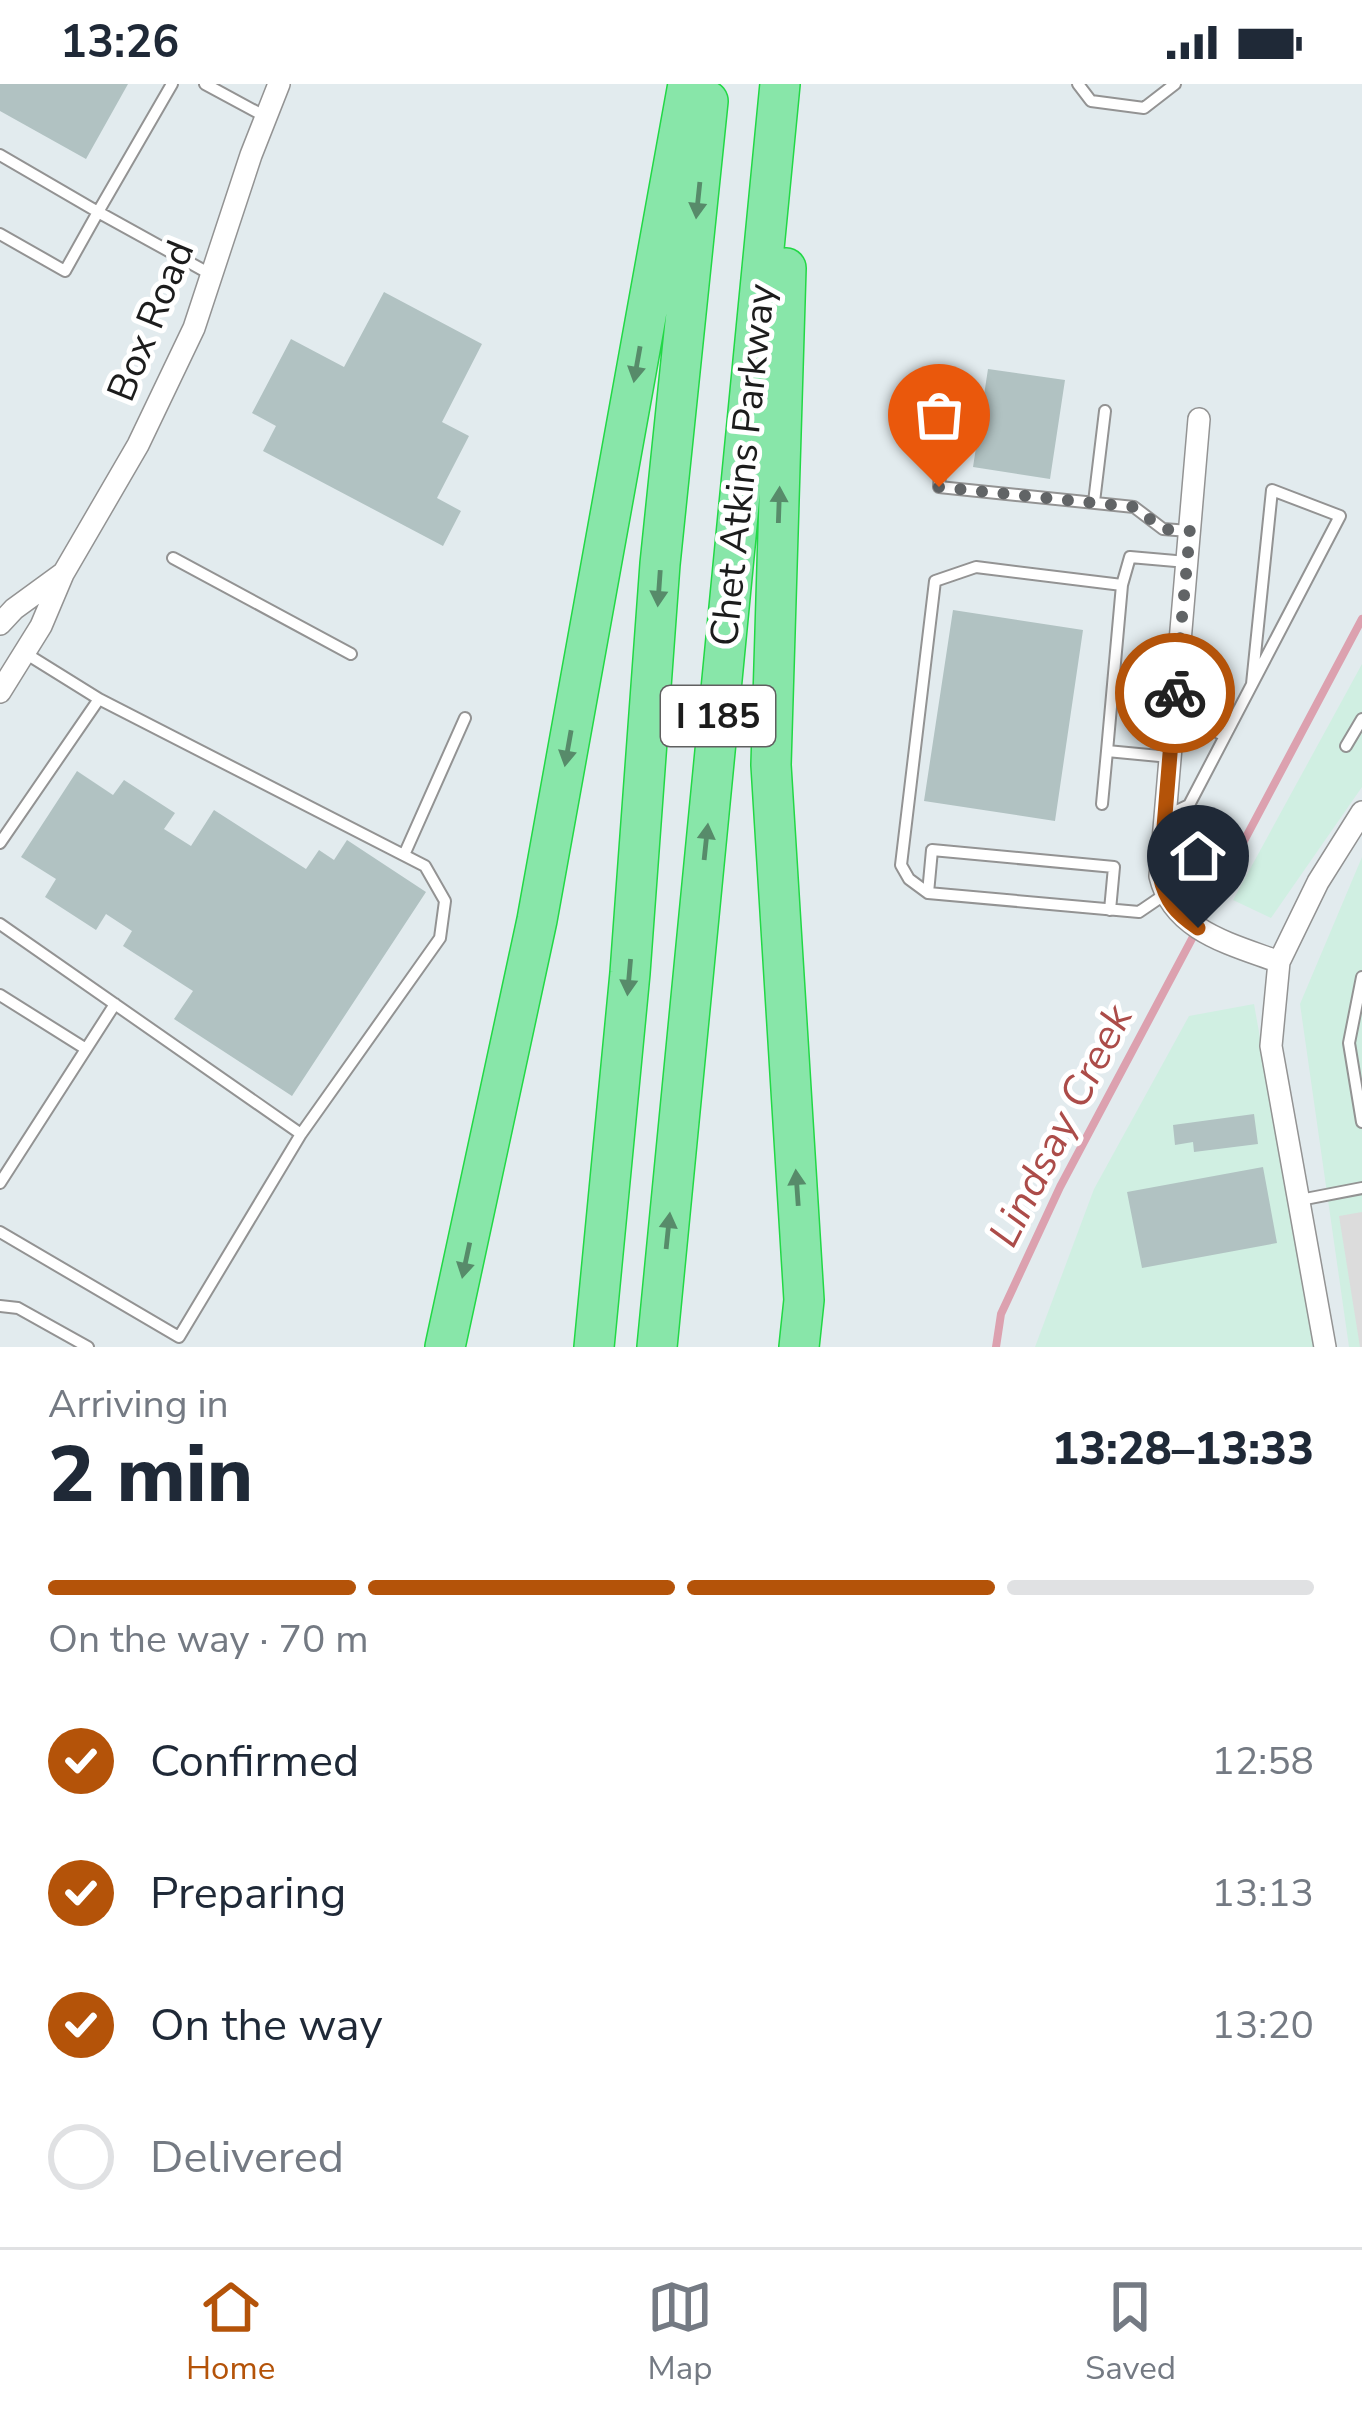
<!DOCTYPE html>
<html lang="en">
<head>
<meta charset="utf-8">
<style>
  body { margin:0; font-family:"Nunito Sans",sans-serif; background:#f6f6f7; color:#1f2937; height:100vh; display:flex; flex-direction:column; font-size:45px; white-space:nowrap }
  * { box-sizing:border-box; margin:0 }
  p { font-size:39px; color:#747a83 }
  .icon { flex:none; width:66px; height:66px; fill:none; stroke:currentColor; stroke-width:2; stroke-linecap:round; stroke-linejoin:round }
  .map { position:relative; height:1263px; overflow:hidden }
  .details { display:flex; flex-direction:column; background:#fff; flex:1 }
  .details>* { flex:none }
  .pin { position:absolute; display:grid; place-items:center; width:102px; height:102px; color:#fff; margin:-123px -51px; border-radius:50% 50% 50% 0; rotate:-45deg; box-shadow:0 0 12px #0007 }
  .pin .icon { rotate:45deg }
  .courier { position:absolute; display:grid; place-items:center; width:120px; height:120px; margin:-60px; border:9px solid #b45309; border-radius:50%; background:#fff; color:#222; box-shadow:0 3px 15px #0007 }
  .overview em { font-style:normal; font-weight:800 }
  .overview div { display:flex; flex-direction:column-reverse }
  .overview { display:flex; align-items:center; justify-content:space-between; height:204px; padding:0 48px }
  h1 { font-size:78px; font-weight:800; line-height:90px }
  .bar { display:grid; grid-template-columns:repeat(4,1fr); gap:18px 12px; align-content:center; height:144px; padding:0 48px }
  .bar i { height:15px; border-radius:9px; background:#e0e1e3 }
  .bar .current { background:#b45309 }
  .bar p { grid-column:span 4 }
  ol { padding:0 48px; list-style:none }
  li { display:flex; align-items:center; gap:36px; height:132px }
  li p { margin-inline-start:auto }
  li .icon { padding:12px; border-radius:50%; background:#b45309; color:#fff; stroke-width:4 }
  li:last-child { color:#747a83 }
  li i { width:66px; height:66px; border:6px solid #e0e1e3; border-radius:50% }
  .status { display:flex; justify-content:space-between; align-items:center; height:84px; padding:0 60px; background:#fff; direction:ltr }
  .status svg { height:33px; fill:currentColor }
  .tab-bar { display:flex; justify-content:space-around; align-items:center; height:168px; border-top:3px solid #e0e1e3; background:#fff; font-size:33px; color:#747a83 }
  .tab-bar a { display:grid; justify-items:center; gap:6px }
  .tab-bar .current { color:#b45309 }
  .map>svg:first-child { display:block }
  .commercial { fill:#d0efe2 }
  .parking { fill:#dcdcdc }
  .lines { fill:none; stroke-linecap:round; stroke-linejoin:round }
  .stream { stroke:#dca1af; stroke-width:8 }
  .building { fill:#b1c2c2 }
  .lane-casing { stroke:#939393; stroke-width:14 }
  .street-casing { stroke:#939393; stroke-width:24 }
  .highway-casing { stroke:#22d846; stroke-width:42 }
  .lane { stroke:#fff; stroke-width:10 }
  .street { stroke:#fff; stroke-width:21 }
  .highway { stroke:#88e6a9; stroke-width:39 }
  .oneway { fill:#578b6a }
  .done { stroke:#616466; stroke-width:12; stroke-dasharray:0 21.6 }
  .route { stroke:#b45309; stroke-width:15 }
  .labels { text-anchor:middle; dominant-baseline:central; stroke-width:10; stroke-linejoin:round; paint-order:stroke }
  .shield { fill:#fff; stroke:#606060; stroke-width:3 }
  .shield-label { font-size:36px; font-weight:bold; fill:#1c1c1c }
  .street-label { font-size:39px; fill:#1c1c1c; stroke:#fff }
  .water-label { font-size:42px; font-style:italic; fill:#ac4c49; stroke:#fff }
</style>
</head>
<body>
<div class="status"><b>13:26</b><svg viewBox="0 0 49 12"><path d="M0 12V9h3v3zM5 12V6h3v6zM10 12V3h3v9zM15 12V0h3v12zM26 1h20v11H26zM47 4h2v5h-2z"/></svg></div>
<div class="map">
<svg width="1362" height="1263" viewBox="0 0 1362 1263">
  <rect width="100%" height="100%" fill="#e2ebee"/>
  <path class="commercial" d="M 1362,580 L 1362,703 L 1271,834 L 1233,816 Z
    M 1362,773 L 1362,1263 L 1349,1263 L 1300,920 Z
    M 1254,920 L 1315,1263 L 1035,1263 L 1094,1105 L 1189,932 Z"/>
  <path class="parking" d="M 1362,1128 L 1362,1263 L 1360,1263 L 1339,1132 Z"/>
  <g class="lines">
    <path class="stream" d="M 996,1263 L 1001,1230 L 1060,1103 L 1362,535"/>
  </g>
  <path class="building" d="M 0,0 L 128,0 L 86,75 L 0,27 Z
    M 384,208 L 482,260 L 442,338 L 469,352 L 437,414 L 461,427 L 443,462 L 263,367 L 276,342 L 252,329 L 291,255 L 344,283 Z
    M 988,285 L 1065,296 L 1050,395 L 973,383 Z
    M 953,526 L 1083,546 L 1055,737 L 924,717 Z
    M 77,687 L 113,711 L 124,696 L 175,729 L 164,745 L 191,762 L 214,726 L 306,785 L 319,766 L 334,776 L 347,756 L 426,808 L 292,1012 L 174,935 L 193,907 L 123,862 L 132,847 L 106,830 L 96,846 L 45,813 L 56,795 L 21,773 Z
    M 1254,1030 L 1258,1060 L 1194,1068 L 1193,1058 L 1175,1061 L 1173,1041 Z
    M 1263,1083 L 1277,1159 L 1142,1184 L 1127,1108 Z"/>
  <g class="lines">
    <defs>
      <path id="lane" d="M 205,0 L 266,33
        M 1078,0 L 1091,17 L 1144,24 L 1175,0
        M 0,71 L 98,128 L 172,0
        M 0,150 L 65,187 L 98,128 L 212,191
        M 947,301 L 939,403 L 1134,423 L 1163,445 L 1189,447
        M 1094,418 L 1105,327
        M 173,474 L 351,570
        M 1122,501 L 1130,473 L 1187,478
        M 99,615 L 425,782 L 445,817 L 440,854 L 301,1050
        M 1174,627 L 1225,652
        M 1346,662 L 1362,635
        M 1102,720 L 1107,667
        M 1168,731 L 1189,721 L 1340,432 L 1272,406 L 1252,600
        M 0,759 L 99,615 L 25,569
        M 404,771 L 465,634
        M 928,809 L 932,766 L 1114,783 L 1110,826
        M 1164,811 L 1139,828 L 928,809 L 909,795 L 901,781 L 935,497 L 976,483 L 1122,501 L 1107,667 L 1170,673
        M 0,840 L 301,1050 L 179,1253 L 0,1148
        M 1362,893 L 1349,959 L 1362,1038
        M 0,911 L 86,965
        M 0,1099 L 115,920
        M 1300,1116 L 1362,1104
        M 0,1222 L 18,1224 L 88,1263"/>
      <path id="street" d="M 1199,335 L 1160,792 C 1173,847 1231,860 1279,878
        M 0,540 L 14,525 L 62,490
        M 0,608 L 41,542 L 63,490 L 138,361 L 194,244 L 251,71 L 279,0
        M 1325,1263 L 1271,962 L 1279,878 L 1318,798 L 1362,728"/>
      <path id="highway" d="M 786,184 L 771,681 L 804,1216 L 799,1263
        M 445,1263 L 537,836 L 688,0
        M 594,1263 L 630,889 L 660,480 L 708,17
        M 657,1263 L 780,0"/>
    </defs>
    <use href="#lane" class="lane-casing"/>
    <use href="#street" class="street-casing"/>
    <use href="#highway" class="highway-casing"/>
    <use href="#lane" class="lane"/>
    <use href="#street" class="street"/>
    <use href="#highway" class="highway"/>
  </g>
  <defs><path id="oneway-solid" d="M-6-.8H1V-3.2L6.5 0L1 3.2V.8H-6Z" transform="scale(3)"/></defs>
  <g class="oneway">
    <use href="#oneway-solid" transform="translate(698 116) rotate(96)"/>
    <use href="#oneway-solid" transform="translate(637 280) rotate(100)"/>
    <use href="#oneway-solid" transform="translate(779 421) rotate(-88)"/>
    <use href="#oneway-solid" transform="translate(659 504) rotate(94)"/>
    <use href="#oneway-solid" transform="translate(568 664) rotate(100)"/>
    <use href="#oneway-solid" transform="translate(706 758) rotate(-84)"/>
    <use href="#oneway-solid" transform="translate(629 893) rotate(95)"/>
    <use href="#oneway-solid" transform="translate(797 1104) rotate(-94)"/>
    <use href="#oneway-solid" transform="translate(668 1147) rotate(-84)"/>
    <use href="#oneway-solid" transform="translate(466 1176) rotate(102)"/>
  </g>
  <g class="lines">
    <path class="done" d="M 939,403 L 1134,423 L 1163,445 L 1190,447 L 1175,609"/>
    <path class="route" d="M 1175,609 L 1160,792 C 1166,818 1176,829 1198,844"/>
  </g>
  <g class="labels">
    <rect class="shield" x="661" y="602" width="114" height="60" rx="9"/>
    <g class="shield-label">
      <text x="718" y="632">I 185</text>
    </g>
    <g class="street-label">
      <text transform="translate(151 237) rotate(-68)">Box Road</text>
      <text transform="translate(743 381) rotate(-84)">Chet Atkins Parkway</text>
    </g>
    <g class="water-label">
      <text transform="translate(1061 1042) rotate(-63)">Lindsay Creek</text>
    </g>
  </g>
</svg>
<div class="pin" style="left:939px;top:403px;background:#ea580c"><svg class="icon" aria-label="bag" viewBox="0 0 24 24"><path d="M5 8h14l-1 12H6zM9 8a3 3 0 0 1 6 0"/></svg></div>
<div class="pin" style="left:1198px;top:844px;background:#1f2937"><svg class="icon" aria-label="home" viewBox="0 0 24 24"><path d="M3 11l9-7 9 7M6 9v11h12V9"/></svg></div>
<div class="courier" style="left:1175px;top:609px"><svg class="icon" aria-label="bike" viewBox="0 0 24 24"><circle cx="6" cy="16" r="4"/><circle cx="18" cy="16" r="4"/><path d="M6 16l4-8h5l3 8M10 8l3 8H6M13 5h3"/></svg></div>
</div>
<section class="details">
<div class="overview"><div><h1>2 min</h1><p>Arriving in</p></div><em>13:28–13:33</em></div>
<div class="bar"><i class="current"></i><i class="current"></i><i class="current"></i><i></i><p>On the way · 70 m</p></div>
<ol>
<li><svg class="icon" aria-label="check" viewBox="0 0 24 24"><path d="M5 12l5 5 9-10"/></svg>Confirmed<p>12:58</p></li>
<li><svg class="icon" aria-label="check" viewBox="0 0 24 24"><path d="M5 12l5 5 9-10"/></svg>Preparing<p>13:13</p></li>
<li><svg class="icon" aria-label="check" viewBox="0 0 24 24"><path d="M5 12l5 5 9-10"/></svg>On the way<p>13:20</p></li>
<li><i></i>Delivered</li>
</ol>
</section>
<nav class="tab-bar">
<a class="current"><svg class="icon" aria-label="home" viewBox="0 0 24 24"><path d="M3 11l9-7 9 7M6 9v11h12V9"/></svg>Home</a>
<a><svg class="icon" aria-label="map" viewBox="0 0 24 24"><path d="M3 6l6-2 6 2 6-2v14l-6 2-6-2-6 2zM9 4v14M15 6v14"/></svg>Map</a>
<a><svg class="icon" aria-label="saved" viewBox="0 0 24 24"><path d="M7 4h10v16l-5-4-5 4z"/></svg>Saved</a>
</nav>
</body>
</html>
